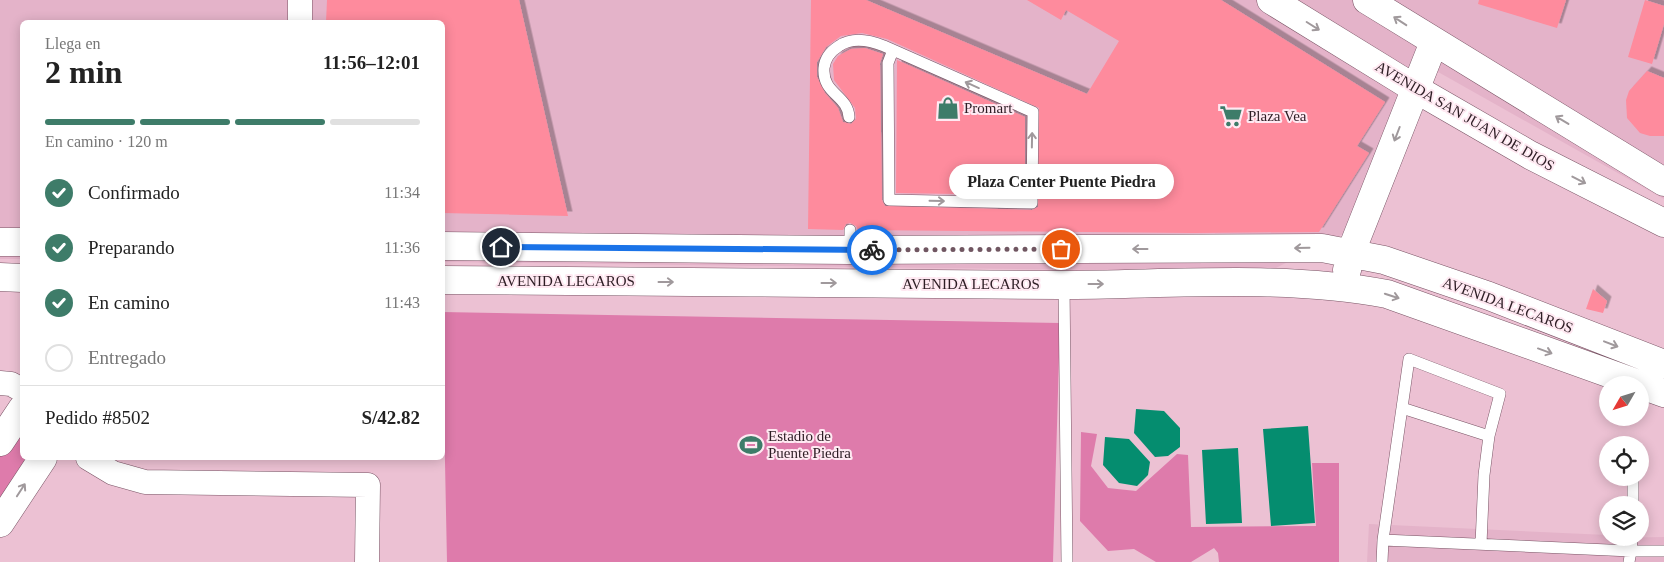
<!DOCTYPE html>
<html lang="es">
<head>
<meta charset="utf-8">
<style>
  body { margin:0; font-family:"Times New Roman",serif; background:#f2f2f2; color:#222; height:100vh; display:flex; flex-direction:column; font-size:19px; white-space:nowrap }
  * { box-sizing:border-box; margin:0 }
  p { font-size:16px; color:#767676 }
  .icon { flex:none; width:28px; height:28px; fill:none; stroke:currentColor; stroke-width:2; stroke-linecap:round; stroke-linejoin:round }
  .map { position:relative; flex:1; overflow:hidden }
  .sheet { position:absolute; left:20px; top:20px; width:425px; height:440px; display:flex; flex-direction:column; background:#fff; border-radius:8px; box-shadow:0 2px 12px #0003 }
  .sheet>* { flex:none }
  .needle { width:32px; rotate:231deg }
  .buttons { position:absolute; left:1599px; top:376px; display:grid; gap:10px }
  .buttons a { display:grid; place-items:center; width:50px; height:50px; border-radius:50%; background:#fff; box-shadow:0 2px 12px #0003; font-size:25px }
  .pin { position:absolute; display:grid; place-items:center; width:42px; height:42px; color:#fff; margin:-21px; border:2px solid #fff; border-radius:50%; box-shadow:0 1px 5px #0007 }
  .courier { position:absolute; display:grid; place-items:center; width:50px; height:50px; margin:-25px; border:4px solid #1a73e8; border-radius:50%; background:#fff; color:#222; box-shadow:0 1px 6px #0007 }
  .bubble { position:absolute; height:35px; border-radius:18px; background:#fff; box-shadow:0 2px 12px #0003; font-size:16px; font-weight:800; line-height:35px; text-align:center }
  .head em { font-style:normal; font-weight:800 }
  .head div { display:flex; flex-direction:column-reverse }
  .head { display:flex; align-items:center; justify-content:space-between; height:85px; padding:0 25px }
  h1 { font-size:32px; font-weight:800; line-height:38px }
  .bar { display:grid; grid-template-columns:repeat(4,1fr); gap:8px 5px; align-content:center; height:60px; padding:0 25px }
  .bar i { height:6px; border-radius:4px; background:#e0e0e0 }
  .bar .selected { background:#3e7c69 }
  .bar p { grid-column:span 4 }
  .line { display:flex; align-items:center; gap:12px; padding:0 25px; border-top:1px solid #e0e0e0 }
  .line div { flex:1 }
  ol { padding:0 25px; list-style:none }
  li { display:flex; align-items:center; gap:15px; height:55px }
  li p { margin-inline-start:auto }
  li .icon { padding:5px; border-radius:50%; background:#3e7c69; color:#fff; stroke-width:4 }
  li:last-child { color:#767676 }
  li i { width:28px; height:28px; border:2px solid #e0e0e0; border-radius:50% }
  .map>svg:first-child { display:block }
  .built { fill:#e4b3c9 }
  .green { fill:#de7bab }
  .water { fill:#058d6f }
  .building { fill:#fe8b9d; fill-rule:evenodd; filter:url(#shadow) }
  .lines { fill:none; stroke-linecap:round; stroke-linejoin:round }
  .service-casing { stroke:#795465; stroke-width:12 }
  .minor-casing { stroke:#795465; stroke-width:25 }
  .secondary-casing { stroke:#795465; stroke-width:29 }
  .service { stroke:#fff; stroke-width:11 }
  .minor { stroke:#fff; stroke-width:24 }
  .secondary { stroke:#fff; stroke-width:28 }
  .oneway { stroke:#a0999c }
  .done { stroke:#705661; stroke-width:5; stroke-dasharray:0 9 }
  .route { stroke:#1a73e8; stroke-width:6 }
  .labels { text-anchor:middle; dominant-baseline:central; stroke-width:4; stroke-linejoin:round; paint-order:stroke }
  .poi-label { font-size:15px; fill:#2d1d24; stroke:#ffe9f2; text-anchor:start }
  .street-label { font-size:15px; fill:#2d1d24; stroke:#ffe9f2 }
</style>
</head>
<body>
<div class="map">
<svg width="1664" height="562" viewBox="0 0 1664 562">
  <defs>
    <filter id="shadow"><feDropShadow dx="4.5" dy="-4.5" stdDeviation="0" flood-color="#0004"/></filter>
  </defs>
  <rect width="100%" height="100%" fill="#ecc1d3"/>
  <path class="built" d="M 0,0 L 1664,0 L 1664,199 L 1424,64 L 1343,234 L 1268,272 L 443,262 L 442,22 L 22,22 L 22,259 L 0,259 Z
    M 1369,524 L 1607,535 L 1608,538 L 1664,537 L 1664,562 L 1367,562 Z"/>
  <path class="green" d="M 442,312 L 1060,323 L 1053,562 L 447,562 Z
    M 22,421 L 22,458 L 37,458 L 0,512 L 0,453 Z
    M 1081,432 L 1097,434 L 1091,466 L 1108,488 L 1136,491 L 1177,454 L 1188,455 L 1191,527 L 1316,526 L 1312,463 L 1339,463 L 1339,562 L 1219,562 L 1218,553 L 1214,548 L 1191,562 L 1156,562 L 1134,549 L 1108,551 L 1080,521 Z"/>
  <path class="water" d="M 1136,409 L 1164,411 L 1180,428 L 1180,447 L 1168,456 L 1155,457 L 1134,433 Z
    M 1308,426 L 1315,523 L 1271,526 L 1263,429 Z
    M 1105,437 L 1129,439 L 1150,462 L 1148,475 L 1137,486 L 1119,483 L 1103,465 Z
    M 1238,448 L 1242,523 L 1206,524 L 1202,450 Z"/>
  <path class="building" d="M 327,0 L 519,0 L 568,216 L 442,213 L 442,22 L 326,22 Z
    M 811,0 L 866,0 L 1087,94 L 1119,41 L 1066,10 L 1061,20 L 1027,0 L 1221,0 L 1385,102 L 1357,146 L 1369,153 L 1319,232 L 1193,233 L 858,230 L 856,226 L 850,223 L 846,224 L 843,230 L 808,229 ZM 862,33 L 887,39 L 1039,108 L 1038,207 L 1032,210 L 885,206 L 882,200 L 880,63 L 883,54 L 865,48 L 851,49 L 838,56 L 833,64 L 834,80 L 855,108 L 856,119 L 851,124 L 843,122 L 838,108 L 825,93 L 817,77 L 817,62 L 826,47 L 841,36 Z
    M 1479,0 L 1566,0 L 1557,28 L 1478,4 Z
    M 1645,0 L 1664,6 L 1664,24 L 1652,64 L 1628,57 Z
    M 897,60 L 1025,117 L 1025,195 L 896,193 Z
    M 1647,71 L 1664,78 L 1664,136 L 1650,136 L 1640,133 L 1627,118 L 1626,100 L 1629,91 Z
    M 1593,289 L 1607,301 L 1603,313 L 1586,309 Z"/>
  <g class="lines">
    <defs>
      <path id="service" d="M 849,117 C 848,95 822,94 824,68 C 825,58 831,51 839,46 C 852,37 869,40 884,46 L 1033,112 L 1032,203 L 889,200 L 888,63 L 893,50
        M 850,230 L 850,250
        M 1064,285 L 1067,562
        M 1402,408 L 1489,436
        M 1633,505 L 1633,478
        M 1383,540 L 1631,551 L 1632,538
        M 1382,562 L 1383,540 L 1409,359 L 1500,394 L 1489,436 L 1484,475 L 1481,544
        M 1629,562 L 1631,551 L 1664,551"/>
      <path id="minor" d="M 300,0 L 300,22
        M 0,383 L 11,384 L 22,390
        M 88,458 L 113,473 L 145,482 L 368,485 L 367,562"/>
      <path id="secondary" d="M 1271,0 L 1414,88 L 1530,155 L 1664,223
        M 1367,0 L 1664,182
        M 0,242 L 22,242
        M 442,246 L 850,250 L 1322,248 L 1384,260 L 1489,296 L 1664,364
        M 1347,270 L 1351,252 L 1434,42
        M 0,277 L 22,278
        M 442,280 C 648,282 854,283 1060,285 C 1168,285 1281,274 1387,294 L 1664,393
        M 0,442 L 22,409
        M 0,523 L 43,458"/>
    </defs>
    <use href="#service" class="service-casing"/>
    <use href="#minor" class="minor-casing"/>
    <use href="#secondary" class="secondary-casing"/>
    <use href="#service" class="service"/>
    <use href="#minor" class="minor"/>
    <use href="#secondary" class="secondary"/>
  </g>
  <defs><path id="oneway-shaft" d="M-6 0H5M1.5-3L5.5 0L1.5 3" fill="none" stroke-width="1.6" stroke-linecap="round" stroke-linejoin="round" transform="scale(1.25)"/></defs>
  <g class="oneway">
    <use href="#oneway-shaft" transform="translate(1400 21) rotate(-147)"/>
    <use href="#oneway-shaft" transform="translate(1313 26) rotate(32)"/>
    <use href="#oneway-shaft" transform="translate(972 85) rotate(-156)"/>
    <use href="#oneway-shaft" transform="translate(1562 120) rotate(-149)"/>
    <use href="#oneway-shaft" transform="translate(1397 134) rotate(111)"/>
    <use href="#oneway-shaft" transform="translate(1032 140) rotate(-89)"/>
    <use href="#oneway-shaft" transform="translate(1579 180) rotate(27)"/>
    <use href="#oneway-shaft" transform="translate(937 201) rotate(1)"/>
    <use href="#oneway-shaft" transform="translate(1302 248) rotate(179)"/>
    <use href="#oneway-shaft" transform="translate(1140 249) rotate(180)"/>
    <use href="#oneway-shaft" transform="translate(666 282)"/>
    <use href="#oneway-shaft" transform="translate(829 283)"/>
    <use href="#oneway-shaft" transform="translate(1096 284)"/>
    <use href="#oneway-shaft" transform="translate(1392 296) rotate(18)"/>
    <use href="#oneway-shaft" transform="translate(1611 344) rotate(21)"/>
    <use href="#oneway-shaft" transform="translate(1545 351) rotate(20)"/>
    <use href="#oneway-shaft" transform="translate(21 490) rotate(-57)"/>
  </g>
  <g class="lines">
    <path class="done" d="M 872,250 L 1061,249"/>
    <path class="route" d="M 501,247 L 872,250"/>
  </g>
  <defs>
    <symbol id="shop-bare" viewBox="-9 -9 18 18"><path d="M-5-2.5h2.3a2.7 3.5 0 0 1 5.4 0H5L5.5 6h-11ZM-1.5-2.5h3a1.5 2.3 0 0 0-3 0Z" fill="#3e7c69" stroke="#ffe9f2" stroke-width="2.5" paint-order="stroke"/></symbol>
    <symbol id="supermarket-bare" viewBox="-9 -9 18 18"><path d="M-6-5.5h2.5l.6 2H6L4.5 2H-2.5L-4.4-4H-6ZM-1.5 3.2a1.3 1.3 0 1 0 .1 0ZM3 3.2a1.3 1.3 0 1 0 .1 0Z" fill="#3e7c69" stroke="#ffe9f2" stroke-width="2.5" paint-order="stroke"/></symbol>
    <symbol id="stadium-bare" viewBox="-9 -9 18 18"><path d="M0-5a6.5 5 0 1 0 0 10a6.5 5 0 1 0 0-10ZM-3.5-1.8h7v3.6h-7Z" fill="#3e7c69" stroke="#ffe9f2" stroke-width="2.5" paint-order="stroke"/></symbol>
  </defs>
  <g fill-rule="evenodd">
    <use href="#shop-bare" x="932" y="92" width="32" height="32"/>
    <use href="#supermarket-bare" x="1215" y="100" width="32" height="32"/>
    <use href="#stadium-bare" x="735" y="429" width="32" height="32"/>
  </g>
  <g class="labels">
    <g class="poi-label">
      <text x="964" y="108">Promart</text>
      <text x="1248" y="116">Plaza Vea</text>
      <text x="768" y="436">Estadio de<tspan x="768" dy="17">Puente Piedra</tspan></text>
    </g>
    <g class="street-label">
      <text transform="translate(1465 116) rotate(30)">AVENIDA SAN JUAN DE DIOS</text>
      <text x="566" y="281">AVENIDA LECAROS</text>
      <text x="971" y="284">AVENIDA LECAROS</text>
      <text transform="translate(1508 305) rotate(20)">AVENIDA LECAROS</text>
    </g>
  </g>
</svg>
<div class="buttons">
<a><svg class="needle" viewBox="-14 -14 28 28"><path d="M0-13l5 13h-10z" fill="#e53935"/><path d="M0 13l5-13h-10z" fill="#767676"/></svg></a>
<a><svg class="icon" aria-label="locate" viewBox="0 0 24 24"><circle cx="12" cy="12" r="6"/><path d="M12 2v4M12 18v4M2 12h4M18 12h4"/></svg></a>
<a><svg class="icon" aria-label="layers" viewBox="0 0 24 24"><path d="M12 4l9 5-9 5-9-5zM3 14l9 5 9-5"/></svg></a>
</div>
<div class="pin" style="left:1061px;top:249px;background:#ea580c"><svg class="icon" aria-label="bag" viewBox="0 0 24 24"><path d="M5 8h14l-1 12H6zM9 8a3 3 0 0 1 6 0"/></svg></div>
<div class="pin" style="left:501px;top:247px;background:#1f2937"><svg class="icon" aria-label="home" viewBox="0 0 24 24"><path d="M3 11l9-7 9 7M6 9v11h12V9"/></svg></div>
<div class="courier" style="left:872px;top:250px"><svg class="icon" aria-label="bike" viewBox="0 0 24 24"><circle cx="6" cy="16" r="4"/><circle cx="18" cy="16" r="4"/><path d="M6 16l4-8h5l3 8M10 8l3 8H6M13 5h3"/></svg></div>
<div class="bubble" style="left:949px;top:164px;width:225px">Plaza Center Puente Piedra</div>
<section class="sheet">
<div class="head"><div><h1>2 min</h1><p>Llega en</p></div><em>11:56–12:01</em></div>
<div class="bar"><i class="selected"></i><i class="selected"></i><i class="selected"></i><i></i><p>En camino · 120 m</p></div>
<ol>
<li><svg class="icon" aria-label="check" viewBox="0 0 24 24"><path d="M5 12l5 5 9-10"/></svg>Confirmado<p>11:34</p></li>
<li><svg class="icon" aria-label="check" viewBox="0 0 24 24"><path d="M5 12l5 5 9-10"/></svg>Preparando<p>11:36</p></li>
<li><svg class="icon" aria-label="check" viewBox="0 0 24 24"><path d="M5 12l5 5 9-10"/></svg>En camino<p>11:43</p></li>
<li><i></i>Entregado</li>
</ol>
<div class="line" style="height:65px"><div>Pedido #8502</div><b>S/42.82</b></div>
</section>
</div>
</body>
</html>
